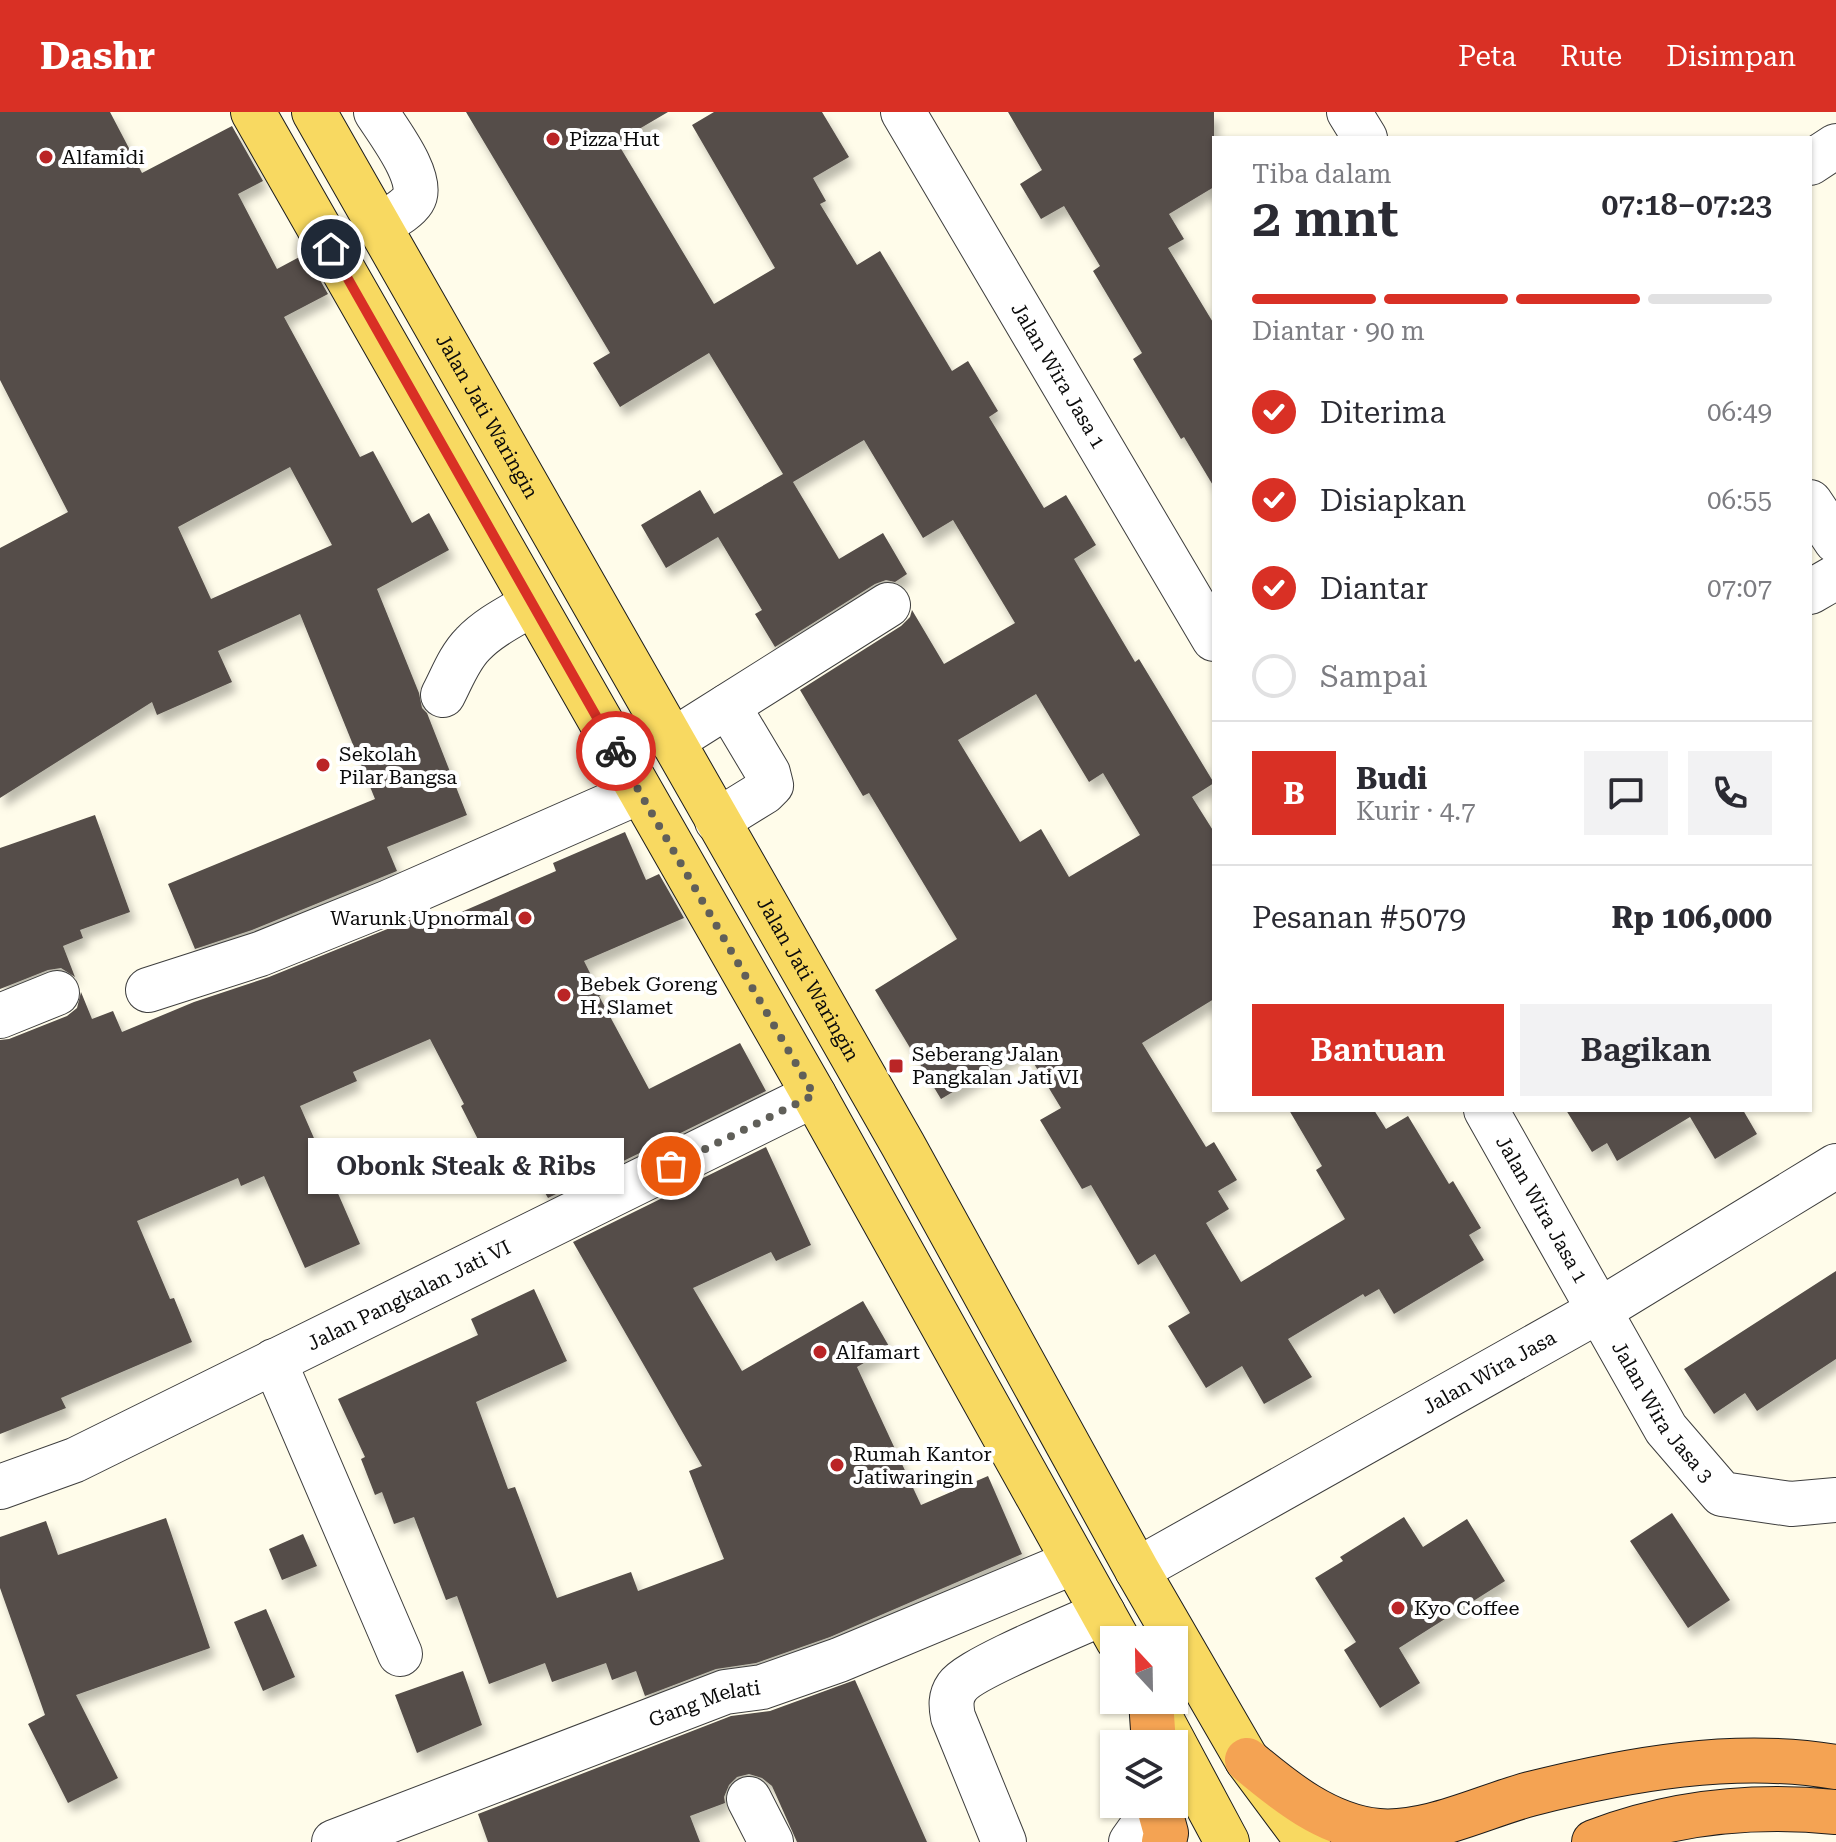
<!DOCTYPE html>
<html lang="id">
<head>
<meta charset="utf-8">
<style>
  body { margin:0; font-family:"Roboto Serif",serif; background:#f2f2f3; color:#2b2b33; height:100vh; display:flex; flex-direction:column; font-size:30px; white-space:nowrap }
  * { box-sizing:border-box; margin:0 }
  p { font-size:26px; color:#7c7c81 }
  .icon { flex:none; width:44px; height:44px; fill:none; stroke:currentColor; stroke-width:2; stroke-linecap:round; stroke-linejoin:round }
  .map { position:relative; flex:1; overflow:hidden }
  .drawer { position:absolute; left:1212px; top:24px; width:600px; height:976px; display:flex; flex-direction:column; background:#fff; border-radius:0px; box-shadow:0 2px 6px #0004 }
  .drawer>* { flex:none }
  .needle { width:52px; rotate:338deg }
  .buttons { position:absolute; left:1100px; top:1514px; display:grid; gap:16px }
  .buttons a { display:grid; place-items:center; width:88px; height:88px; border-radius:0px; background:#fff; box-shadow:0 2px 6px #0004; font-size:40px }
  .pin { position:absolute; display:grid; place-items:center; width:68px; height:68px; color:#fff; margin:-34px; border:4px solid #fff; border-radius:50%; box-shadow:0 2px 8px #0007 }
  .courier { position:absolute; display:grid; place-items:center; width:80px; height:80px; margin:-40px; border:6px solid #d93025; border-radius:50%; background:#fff; color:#222; box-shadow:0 2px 10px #0007 }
  .bubble { position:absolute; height:56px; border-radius:0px; background:#fff; box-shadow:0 2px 6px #0004; font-size:26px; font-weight:600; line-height:56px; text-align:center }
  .overview em { font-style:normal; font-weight:600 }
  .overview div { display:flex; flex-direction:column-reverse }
  .overview { display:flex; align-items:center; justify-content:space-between; height:136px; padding:0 40px }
  h1 { font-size:52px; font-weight:600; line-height:60px }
  .bar { display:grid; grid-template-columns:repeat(4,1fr); gap:12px 8px; align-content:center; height:96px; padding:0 40px }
  .bar i { height:10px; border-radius:6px; background:#e1e1e2 }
  .bar .active { background:#d93025 }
  .bar p { grid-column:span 4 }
  .line { display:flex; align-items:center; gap:20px; padding:0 40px; border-top:2px solid #e1e1e2 }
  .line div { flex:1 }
  .round { display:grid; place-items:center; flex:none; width:84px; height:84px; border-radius:0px; background:#f2f2f3 }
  ol { padding:0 40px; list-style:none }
  li { display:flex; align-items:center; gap:24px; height:88px }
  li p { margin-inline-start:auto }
  li .icon { padding:8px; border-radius:50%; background:#d93025; color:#fff; stroke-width:4 }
  li:last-child { color:#7c7c81 }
  li i { width:44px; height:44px; border:4px solid #e1e1e2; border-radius:50% }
  .primary-button { display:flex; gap:16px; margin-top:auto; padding:16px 40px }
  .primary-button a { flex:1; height:92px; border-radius:0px; background:#d93025; color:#fff; font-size:32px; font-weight:600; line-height:92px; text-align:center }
  .primary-button a+a { background:#f2f2f3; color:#2b2b33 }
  header { display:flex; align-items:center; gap:48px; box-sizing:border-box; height:112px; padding:0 40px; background:#d93025; color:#fff }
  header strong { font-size:38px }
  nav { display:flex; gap:44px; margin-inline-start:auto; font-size:28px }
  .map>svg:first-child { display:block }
  .building { fill:#544d48; fill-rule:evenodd; filter:url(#shadow) }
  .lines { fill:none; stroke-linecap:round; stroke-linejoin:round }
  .minor-casing { stroke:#3e3e3e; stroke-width:46 }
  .major-casing { stroke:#1c1c1c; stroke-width:46 }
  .highway-casing { stroke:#1c1c1c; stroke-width:46 }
  .minor { stroke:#fff; stroke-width:44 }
  .major { stroke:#f8d961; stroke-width:44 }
  .highway { stroke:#f4a353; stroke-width:44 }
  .done { stroke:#605f59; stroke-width:8; stroke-dasharray:0 14.4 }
  .route { stroke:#d93025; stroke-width:10 }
  .poi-dot { fill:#ba2526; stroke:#fff; stroke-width:3 }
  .labels { text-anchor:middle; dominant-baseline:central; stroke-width:8; stroke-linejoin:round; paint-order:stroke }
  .poi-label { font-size:20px; fill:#0b0b0b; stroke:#fff; text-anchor:start }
  .street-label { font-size:20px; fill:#0b0b0b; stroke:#fff }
</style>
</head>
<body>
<header>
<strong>Dashr</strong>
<nav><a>Peta</a><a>Rute</a><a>Disimpan</a></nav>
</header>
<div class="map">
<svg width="1836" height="1730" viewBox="0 0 1836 1730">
  <defs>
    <filter id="shadow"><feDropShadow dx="5" dy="9" stdDeviation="4" flood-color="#0004"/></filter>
  </defs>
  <rect width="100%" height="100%" fill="#fffcea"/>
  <path class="building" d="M 0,0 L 110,0 L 142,61 L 232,14 L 263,69 L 238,82 L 277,157 L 305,142 L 328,182 L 284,205 L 360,345 L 373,339 L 412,411 L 429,401 L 449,438 L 377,477 L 419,581 L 422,596 L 427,601 L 467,703 L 387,735 L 397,759 L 252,818 L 195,837 L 168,772 L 375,687 L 300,502 L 218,539 L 232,570 L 157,603 L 152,590 L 0,686 L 0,436 L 68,400 L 0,268 ZM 290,355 L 332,433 L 211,487 L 178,415 Z
    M 466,0 L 668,0 L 617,30 L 714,192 L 775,156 L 692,13 L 714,0 L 822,0 L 849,45 L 813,66 L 826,89 L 820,92 L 857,153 L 880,139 L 952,259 L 968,249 L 998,299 L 989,305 L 1044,396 L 1066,383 L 1096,433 L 1074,447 L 1135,550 L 1139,547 L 1214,671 L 1192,685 L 1214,720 L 1214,887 L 1142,931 L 1206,1035 L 1214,1030 L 1237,1068 L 1218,1079 L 1229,1097 L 1206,1111 L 1241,1170 L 1345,1107 L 1316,1058 L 1322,1054 L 1289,998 L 1374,998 L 1386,1017 L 1408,1004 L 1449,1072 L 1453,1069 L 1481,1116 L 1469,1123 L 1484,1148 L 1394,1202 L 1379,1177 L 1365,1185 L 1363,1182 L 1288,1227 L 1312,1265 L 1264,1292 L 1242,1254 L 1206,1276 L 1168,1214 L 1190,1201 L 1155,1142 L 1138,1153 L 1091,1073 L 1082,1077 L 1040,1008 L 1061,996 L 1025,937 L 941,987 L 875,878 L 957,827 L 869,681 L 863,684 L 800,578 L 901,514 L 910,505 L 912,498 L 944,552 L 1015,511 L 953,408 L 923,426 L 864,328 L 793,370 L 839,447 L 883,421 L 907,462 L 895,470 L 886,468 L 875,472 L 775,535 L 755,502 L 762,498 L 718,425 L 666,456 L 641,413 L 700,378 L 714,402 L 783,362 L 709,241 L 620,295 L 593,251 L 610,241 ZM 1036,582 L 1089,670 L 1103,661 L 1140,723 L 1069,765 L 1041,717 L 1020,730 L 958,628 Z
    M 1008,0 L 1214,0 L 1214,75 L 1169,102 L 1184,127 L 1168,136 L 1214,212 L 1214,375 L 1184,325 L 1181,327 L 1133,247 L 1142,241 L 1093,159 L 1100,154 L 1064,94 L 1041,107 L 1020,72 L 1042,58 Z
    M 95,703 L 130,800 L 80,818 L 83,826 L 63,834 L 75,865 L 61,856 L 48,858 L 0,877 L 0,736 Z
    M 625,720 L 646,768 L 659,762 L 684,806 L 584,849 L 601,883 L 599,884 L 649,977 L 740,931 L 766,979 L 548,1086 L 521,1040 L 492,1055 L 461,994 L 464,992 L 430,927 L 353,960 L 357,969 L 300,994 L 360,1132 L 305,1156 L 264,1064 L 241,1074 L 238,1066 L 137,1109 L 170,1187 L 174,1186 L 192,1230 L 61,1286 L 66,1296 L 0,1322 L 0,928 L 9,927 L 67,904 L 77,896 L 81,880 L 92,907 L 113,899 L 122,920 L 194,890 L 269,865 L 417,805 L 422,817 L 556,759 L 553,751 Z
    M 1566,998 L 1743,998 L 1757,1022 L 1715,1047 L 1690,1005 L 1617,1049 L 1607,1031 L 1592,1040 Z
    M 766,1035 L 811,1133 L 776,1149 L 771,1140 L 693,1176 L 742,1259 L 863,1189 L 890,1236 L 857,1255 L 921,1393 L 988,1364 L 1022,1442 L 830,1525 L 756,1551 L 716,1557 L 645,1584 L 636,1559 L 612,1568 L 606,1551 L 552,1570 L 545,1551 L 489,1572 L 457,1484 L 446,1488 L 414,1405 L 394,1412 L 382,1380 L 375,1383 L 361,1347 L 365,1345 L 338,1287 L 478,1223 L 471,1207 L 534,1177 L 567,1249 L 476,1290 L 508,1377 L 515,1375 L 557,1486 L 631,1460 L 638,1479 L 724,1447 L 689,1359 L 702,1354 L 573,1130 Z
    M 1836,1159 L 1836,1247 L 1757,1299 L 1745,1281 L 1714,1302 L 1684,1257 Z
    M 1672,1401 L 1730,1488 L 1688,1516 L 1630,1429 Z
    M 1404,1405 L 1423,1435 L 1467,1407 L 1505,1469 L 1399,1536 L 1420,1571 L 1380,1596 L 1344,1538 L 1356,1530 L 1315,1466 L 1343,1449 L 1340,1445 Z
    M 166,1406 L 210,1536 L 76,1583 L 118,1666 L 68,1691 L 28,1612 L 45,1603 L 0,1476 L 0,1425 L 46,1409 L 58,1443 Z
    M 303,1422 L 317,1454 L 282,1468 L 269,1437 Z
    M 266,1497 L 295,1565 L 263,1579 L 234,1510 Z
    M 463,1559 L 482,1613 L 417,1641 L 395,1583 Z
    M 855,1568 L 927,1730 L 797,1730 L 772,1674 L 762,1666 L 749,1662 L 737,1665 L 729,1673 L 724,1685 L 725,1691 L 690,1704 L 700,1730 L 488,1730 L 478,1702 L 731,1604 L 770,1599 Z"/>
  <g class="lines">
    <defs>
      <g id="minor">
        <path d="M 376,0 C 388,19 426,68 413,88 C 406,99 389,107 378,114"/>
        <path id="s1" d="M 903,0 L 1214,527"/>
        <path d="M 1349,0 L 1365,26"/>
        <path d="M 1810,51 L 1836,34"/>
        <path d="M 1810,390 L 1836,429"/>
        <path d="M 1810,480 L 1836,465"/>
        <path d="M 443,583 C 452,566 459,546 473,532 C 489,515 512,504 532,492"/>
        <path d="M 672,629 L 888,493"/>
        <path d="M 717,709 L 764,680 L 771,673 L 768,661 L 728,594"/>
        <path d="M 148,878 L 260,842 L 389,790 L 639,680"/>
        <path d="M 0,904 L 57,881"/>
        <path id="s2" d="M 1486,998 L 1666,1317 L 1722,1382 L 1791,1392 L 1836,1388"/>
        <path d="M 274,1249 L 400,1542"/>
        <path id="s3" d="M 0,1375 L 75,1348 L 814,983"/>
        <path id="s4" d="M 1137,1458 L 1600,1198 L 1836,1054"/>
        <path d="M 749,1687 L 771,1730"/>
        <path id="s5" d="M 334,1730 L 725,1580 L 762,1575 L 839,1548 L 1074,1450"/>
        <path d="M 1004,1730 L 953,1605 C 951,1594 950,1585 957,1575 C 969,1557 1077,1513 1103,1501"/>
        <path d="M 1131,1730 L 1158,1692"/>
      </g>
      <g id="major">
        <path d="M 253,0 L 814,983 L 1118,1528"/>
        <path id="s6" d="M 314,0 L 903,1033 L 1137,1458 L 1247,1648 L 1308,1730"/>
        <path d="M 1151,1588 L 1227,1730"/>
      </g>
      <path id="highway" d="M 1151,1589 L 1154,1632
        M 1247,1648 C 1285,1680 1327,1714 1378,1719 C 1428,1723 1482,1695 1530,1682 C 1629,1657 1734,1638 1836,1655
        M 1158,1692 L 1166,1721 L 1164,1730
        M 1594,1730 C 1672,1700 1754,1692 1836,1700"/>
    </defs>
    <use href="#minor" class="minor-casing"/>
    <use href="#major" class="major-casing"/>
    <use href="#highway" class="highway-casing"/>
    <use href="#minor" class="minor"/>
    <use href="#major" class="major"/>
    <use href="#highway" class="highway"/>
  </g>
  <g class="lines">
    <path class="done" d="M 616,639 L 814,983 L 671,1054"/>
    <path class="route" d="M 331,137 L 616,639"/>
  </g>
  <g class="poi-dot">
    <circle cx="553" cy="27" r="8"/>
    <circle cx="46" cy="45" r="8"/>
    <circle cx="323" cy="653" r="8"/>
    <circle cx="525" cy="806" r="8"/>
    <circle cx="564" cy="883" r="8"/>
    <rect x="888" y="946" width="16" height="16" rx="4"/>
    <circle cx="820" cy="1240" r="8"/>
    <circle cx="837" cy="1353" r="8"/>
    <circle cx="1398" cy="1496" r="8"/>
  </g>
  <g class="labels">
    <g class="poi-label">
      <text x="569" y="27">Pizza Hut</text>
      <text x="62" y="45">Alfamidi</text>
      <text x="339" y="642">Sekolah<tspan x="339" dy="23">Pilar Bangsa</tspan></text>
      <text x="509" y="806" text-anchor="end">Warunk Upnormal</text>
      <text x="580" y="872">Bebek Goreng<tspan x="580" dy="23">H. Slamet</tspan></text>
      <text x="912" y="942">Seberang Jalan<tspan x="912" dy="23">Pangkalan Jati VI</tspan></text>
      <text x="836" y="1240">Alfamart</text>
      <text x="853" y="1342">Rumah Kantor<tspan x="853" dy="23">Jatiwaringin</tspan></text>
      <text x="1414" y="1496">Kyo Coffee</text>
    </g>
    <g class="street-label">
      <text stroke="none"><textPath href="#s1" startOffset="306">Jalan Wira Jasa 1</textPath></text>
      <text stroke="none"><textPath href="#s6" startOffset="350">Jalan Jati Waringin</textPath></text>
      <text stroke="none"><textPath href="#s6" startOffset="998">Jalan Jati Waringin</textPath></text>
      <text stroke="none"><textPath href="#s2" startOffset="114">Jalan Wira Jasa 1</textPath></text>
      <text stroke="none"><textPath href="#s3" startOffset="452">Jalan Pangkalan Jati VI</textPath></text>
      <text stroke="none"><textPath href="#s4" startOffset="404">Jalan Wira Jasa</textPath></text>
      <text stroke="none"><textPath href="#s2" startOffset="350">Jalan Wira Jasa 3</textPath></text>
      <text stroke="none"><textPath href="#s5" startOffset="396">Gang Melati</textPath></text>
    </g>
  </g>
</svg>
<div class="buttons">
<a><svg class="needle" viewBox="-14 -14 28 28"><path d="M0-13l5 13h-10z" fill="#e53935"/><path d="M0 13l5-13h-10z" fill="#7c7c81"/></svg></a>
<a><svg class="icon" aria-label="layers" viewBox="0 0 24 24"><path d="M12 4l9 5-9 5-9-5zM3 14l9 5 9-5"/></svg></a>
</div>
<div class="pin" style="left:671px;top:1054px;background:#ea580c"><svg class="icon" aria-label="bag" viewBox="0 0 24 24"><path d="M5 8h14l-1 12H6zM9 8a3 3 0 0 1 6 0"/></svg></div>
<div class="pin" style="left:331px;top:137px;background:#1f2937"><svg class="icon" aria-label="home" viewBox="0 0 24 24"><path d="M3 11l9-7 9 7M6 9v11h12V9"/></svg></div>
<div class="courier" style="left:616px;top:639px"><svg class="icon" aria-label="bike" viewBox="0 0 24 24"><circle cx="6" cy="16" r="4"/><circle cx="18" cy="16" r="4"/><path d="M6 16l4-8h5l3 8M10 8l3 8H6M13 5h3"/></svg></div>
<div class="bubble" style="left:308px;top:1026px;width:316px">Obonk Steak &amp; Ribs</div>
<section class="drawer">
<div class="overview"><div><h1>2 mnt</h1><p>Tiba dalam</p></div><em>07:18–07:23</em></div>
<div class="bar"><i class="active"></i><i class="active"></i><i class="active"></i><i></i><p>Diantar · 90 m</p></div>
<ol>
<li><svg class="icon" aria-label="check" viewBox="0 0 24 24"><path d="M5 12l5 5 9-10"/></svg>Diterima<p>06:49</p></li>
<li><svg class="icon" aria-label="check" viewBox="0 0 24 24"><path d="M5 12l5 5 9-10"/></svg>Disiapkan<p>06:55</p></li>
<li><svg class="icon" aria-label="check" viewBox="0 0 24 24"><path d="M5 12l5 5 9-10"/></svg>Diantar<p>07:07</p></li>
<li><i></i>Sampai</li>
</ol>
<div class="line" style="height:144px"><b class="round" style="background:#d93025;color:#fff">B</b><div><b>Budi</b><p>Kurir · 4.7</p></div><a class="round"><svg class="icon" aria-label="chat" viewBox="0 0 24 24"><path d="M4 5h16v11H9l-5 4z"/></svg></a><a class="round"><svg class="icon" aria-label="phone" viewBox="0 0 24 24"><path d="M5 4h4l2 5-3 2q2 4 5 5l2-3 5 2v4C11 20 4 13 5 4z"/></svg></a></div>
<div class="line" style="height:104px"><div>Pesanan #5079</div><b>Rp 106,000</b></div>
<div class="primary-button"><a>Bantuan</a><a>Bagikan</a></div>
</section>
</div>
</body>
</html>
